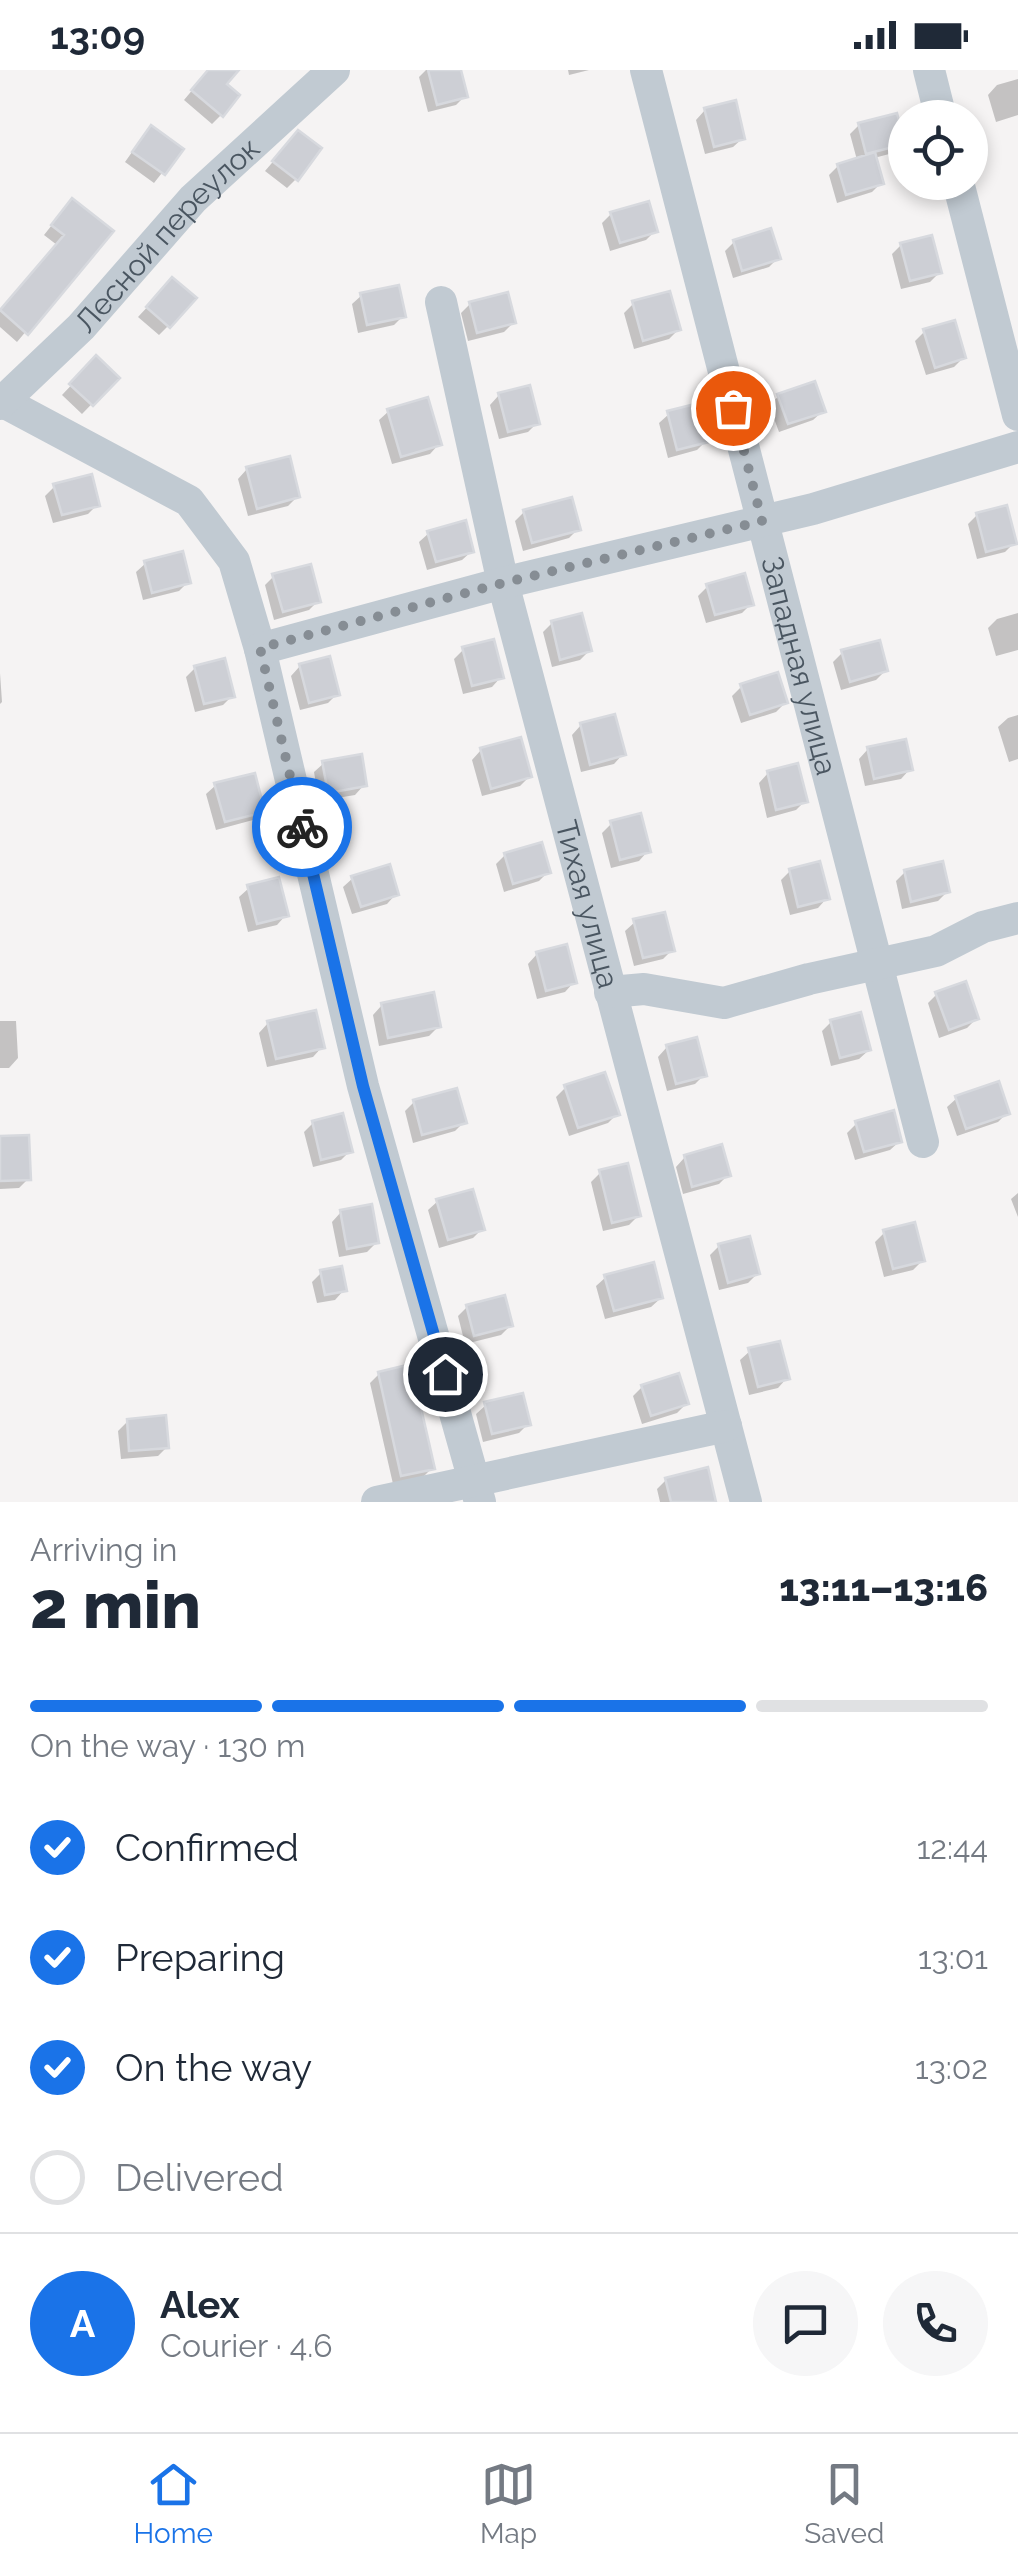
<!DOCTYPE html>
<html lang="en">
<head>
<meta charset="utf-8">
<style>
  body { margin:0; font-family:Raleway,sans-serif; background:#f6f6f7; color:#1f2937; height:100vh; display:flex; flex-direction:column; font-size:38px; white-space:nowrap }
  * { box-sizing:border-box; margin:0 }
  p { font-size:32px; color:#747a83 }
  .icon { flex:none; width:55px; height:55px; fill:none; stroke:currentColor; stroke-width:2; stroke-linecap:round; stroke-linejoin:round }
  .map { position:relative; height:1432px; overflow:hidden }
  .panel { display:flex; flex-direction:column; background:#fff; flex:1 }
  .panel>* { flex:none }
  .controls { position:absolute; left:888px; top:30px; display:grid; gap:20px }
  .controls a { display:grid; place-items:center; width:100px; height:100px; border-radius:50%; background:#fff; box-shadow:0 5px 15px #0003; font-size:50px }
  .pin { position:absolute; display:grid; place-items:center; width:85px; height:85px; color:#fff; margin:-42px; border:5px solid #fff; border-radius:50%; box-shadow:0 2px 10px #0007 }
  .courier { position:absolute; display:grid; place-items:center; width:100px; height:100px; margin:-50px; border:8px solid #1a73e8; border-radius:50%; background:#fff; color:#222; box-shadow:0 2px 12px #0007 }
  .overview em { font-style:normal; font-weight:800 }
  .overview div { display:flex; flex-direction:column-reverse }
  .overview { display:flex; align-items:center; justify-content:space-between; height:170px; padding:0 30px }
  h1 { font-size:65px; font-weight:800; line-height:75px }
  .bar { display:grid; grid-template-columns:repeat(4,1fr); gap:15px 10px; align-content:center; height:120px; padding:0 30px }
  .bar i { height:12px; border-radius:8px; background:#e0e1e3 }
  .bar .current { background:#1a73e8 }
  .bar p { grid-column:span 4 }
  .line { display:flex; align-items:center; gap:25px; padding:0 30px; border-top:2px solid #e0e1e3 }
  .line div { flex:1 }
  .round { display:grid; place-items:center; flex:none; width:105px; height:105px; border-radius:52px; background:#f6f6f7 }
  ol { padding:0 30px; list-style:none }
  li { display:flex; align-items:center; gap:30px; height:110px }
  li p { margin-inline-start:auto }
  li .icon { padding:10px; border-radius:50%; background:#1a73e8; color:#fff; stroke-width:4 }
  li:last-child { color:#747a83 }
  li i { width:55px; height:55px; border:5px solid #e0e1e3; border-radius:50% }
  .status { display:flex; justify-content:space-between; align-items:center; height:70px; padding:0 50px; background:#fff; direction:ltr }
  .status svg { height:28px; fill:currentColor }
  .menu { display:flex; justify-content:space-around; align-items:center; height:140px; border-top:2px solid #e0e1e3; background:#fff; font-size:28px; color:#747a83 }
  .menu a { display:grid; justify-items:center; gap:5px }
  .menu .current { color:#1a73e8 }
  .map>svg:first-child { display:block }
  .shadow { fill:#0003 }
  .building { fill:#cdcfd5; stroke:#d7d9de; stroke-width:2.5 }
  .lines { fill:none; stroke-linecap:round; stroke-linejoin:round }
  .street { stroke:#c1cad2; stroke-width:32 }
  .done { stroke:#868d94; stroke-width:10; stroke-dasharray:0 18 }
  .route { stroke:#1a73e8; stroke-width:12 }
  .labels { text-anchor:middle; dominant-baseline:central; stroke-width:8; stroke-linejoin:round; paint-order:stroke }
  .street-label { font-size:30px; fill:#4a5661; stroke:#fff }
</style>
</head>
<body>
<div class="status"><b>13:09</b><svg viewBox="0 0 49 12"><path d="M0 12V9h3v3zM5 12V6h3v6zM10 12V3h3v9zM15 12V0h3v12zM26 1h20v11H26zM47 4h2v5h-2z"/></svg></div>
<div class="map">
<svg width="1018" height="1432" viewBox="0 0 1018 1432">
  <rect width="100%" height="100%" fill="#f5f3f3"/>
  <path class="shadow" d="M 209,0 L 223,14 L 221,45 L 212,54 L 184,30 Z
    M 426,0 L 459,0 L 465,26 L 456,35 L 428,42 L 419,7 Z
    M 568,0 L 589,0 L 569,5 Z
    M 1018,9 L 1018,45 L 996,52 L 988,25 L 997,15 Z
    M 705,40 L 743,68 L 733,77 L 705,84 L 696,50 Z
    M 859,55 L 902,74 L 893,83 L 874,88 L 881,113 L 872,122 L 837,133 L 829,105 L 838,96 L 857,90 L 850,64 Z
    M 142,68 L 180,80 L 154,113 L 125,92 Z
    M 289,73 L 296,109 L 287,118 L 265,101 Z
    M 63,141 L 110,161 L 17,272 L 0,257 L 0,242 L 57,175 L 44,165 Z
    M 611,144 L 655,161 L 646,170 L 610,181 L 602,153 Z
    M 734,172 L 778,188 L 769,197 L 733,208 L 725,181 Z
    M 901,175 L 939,203 L 930,212 L 901,219 L 892,184 Z
    M 164,219 L 168,256 L 159,265 L 138,247 Z
    M 362,225 L 403,246 L 394,255 L 358,263 L 352,234 Z
    M 470,234 L 513,253 L 504,262 L 468,271 L 461,243 Z
    M 633,234 L 678,260 L 669,269 L 634,279 L 624,243 Z
    M 925,261 L 963,288 L 954,297 L 926,305 L 915,271 Z
    M 96,289 L 117,308 L 82,344 L 62,325 Z
    M 499,325 L 537,353 L 528,362 L 499,369 L 490,335 Z
    M 779,326 L 823,341 L 813,350 L 779,362 L 769,335 Z
    M 389,341 L 439,374 L 430,384 L 392,394 L 379,350 Z
    M 669,344 L 706,371 L 697,380 L 668,388 L 659,353 Z
    M 247,399 L 298,426 L 288,436 L 248,446 L 238,409 Z
    M 55,416 L 97,435 L 88,444 L 53,453 L 45,426 Z
    M 524,442 L 578,459 L 569,468 L 523,481 L 515,451 Z
    M 977,445 L 1014,473 L 1005,482 L 977,489 L 968,454 Z
    M 429,463 L 472,481 L 462,490 L 427,500 L 419,472 Z
    M 146,493 L 188,512 L 179,521 L 143,530 L 136,502 Z
    M 274,506 L 318,531 L 309,540 L 274,550 L 265,515 Z
    M 708,516 L 751,534 L 742,543 L 706,553 L 698,526 Z
    M 1018,543 L 1018,580 L 996,586 L 988,558 L 997,549 Z
    M 552,553 L 589,581 L 580,590 L 552,597 L 543,562 Z
    M 464,579 L 501,607 L 492,617 L 463,624 L 454,589 Z
    M 842,583 L 885,601 L 876,610 L 841,620 L 833,592 Z
    M 300,596 L 337,624 L 328,633 L 300,640 L 291,606 Z
    M 195,598 L 232,626 L 223,635 L 195,642 L 186,607 Z
    M 0,603 L 2,632 L 0,634 Z
    M 741,617 L 785,633 L 776,642 L 741,653 L 732,626 Z
    M 1018,645 L 1018,689 L 1009,692 L 998,657 L 1008,648 Z
    M 581,655 L 623,684 L 614,694 L 581,702 L 572,665 Z
    M 868,679 L 910,699 L 901,709 L 865,716 L 859,689 Z
    M 481,680 L 529,707 L 520,716 L 482,726 L 472,690 Z
    M 324,693 L 364,715 L 355,725 L 319,731 L 314,702 Z
    M 768,703 L 805,731 L 796,740 L 767,748 L 759,713 Z
    M 216,715 L 262,741 L 253,750 L 216,760 L 206,724 Z
    M 611,754 L 648,781 L 639,791 L 611,798 L 602,763 Z
    M 505,785 L 548,802 L 539,811 L 504,822 L 496,794 Z
    M 790,801 L 827,828 L 818,838 L 790,845 L 781,810 Z
    M 905,802 L 947,822 L 938,831 L 902,839 L 896,811 Z
    M 353,808 L 396,824 L 387,834 L 352,844 L 343,817 Z
    M 249,818 L 286,845 L 277,855 L 248,862 L 239,827 Z
    M 635,852 L 672,880 L 663,889 L 634,896 L 625,861 Z
    M 537,884 L 574,912 L 565,922 L 537,929 L 528,894 Z
    M 937,924 L 976,949 L 967,958 L 939,968 L 928,933 Z
    M 382,935 L 439,956 L 429,966 L 379,976 L 373,945 Z
    M 0,951 L 16,951 L 18,988 L 9,998 L 0,998 Z
    M 831,952 L 869,980 L 859,989 L 831,996 L 822,961 Z
    M 268,953 L 322,977 L 313,987 L 267,997 L 259,963 Z
    M 667,977 L 704,1005 L 695,1014 L 667,1021 L 658,987 Z
    M 565,1018 L 617,1044 L 608,1053 L 569,1066 L 556,1027 Z
    M 957,1028 L 1007,1043 L 998,1052 L 957,1066 L 947,1037 Z
    M 414,1032 L 464,1052 L 455,1061 L 413,1073 L 405,1041 Z
    M 313,1053 L 350,1081 L 341,1090 L 313,1097 L 304,1062 Z
    M 857,1053 L 900,1071 L 890,1080 L 855,1090 L 847,1063 Z
    M 0,1068 L 28,1109 L 19,1118 L 0,1119 Z
    M 685,1087 L 728,1105 L 719,1114 L 683,1124 L 676,1097 Z
    M 600,1103 L 638,1146 L 629,1155 L 603,1161 L 591,1112 Z
    M 1018,1123 L 1018,1147 L 1011,1129 Z
    M 438,1131 L 482,1159 L 473,1168 L 439,1178 L 428,1140 Z
    M 341,1142 L 377,1172 L 367,1182 L 339,1187 L 332,1152 Z
    M 885,1162 L 922,1191 L 913,1200 L 884,1207 L 875,1172 Z
    M 719,1176 L 757,1204 L 748,1213 L 719,1220 L 710,1185 Z
    M 322,1202 L 344,1220 L 335,1230 L 317,1233 L 312,1212 Z
    M 606,1207 L 661,1228 L 651,1237 L 605,1249 L 596,1216 Z
    M 467,1237 L 510,1256 L 501,1265 L 465,1274 L 458,1246 Z
    M 750,1281 L 787,1308 L 778,1318 L 749,1325 L 740,1290 Z
    M 379,1304 L 432,1398 L 423,1407 L 393,1414 L 370,1313 Z
    M 642,1317 L 686,1334 L 677,1343 L 642,1354 L 633,1326 Z
    M 486,1335 L 528,1354 L 519,1363 L 483,1372 L 476,1344 Z
    M 128,1351 L 167,1377 L 158,1386 L 121,1389 L 118,1361 Z
    M 666,1410 L 714,1432 L 660,1432 L 657,1419 Z"/>
  <path class="building" d="M 208,0 L 239,0 L 227,14 L 240,25 L 223,47 L 191,20 Z
    M 428,0 L 461,0 L 468,27 L 437,35 Z
    M 736,30 L 745,69 L 714,77 L 704,38 Z
    M 897,43 L 905,74 L 866,84 L 858,53 Z
    M 151,55 L 184,79 L 165,105 L 132,82 Z
    M 298,60 L 322,78 L 298,111 L 272,91 Z
    M 875,82 L 884,114 L 846,125 L 837,94 Z
    M 72,128 L 114,161 L 28,265 L 0,240 L 64,165 L 51,155 Z
    M 649,131 L 658,162 L 620,173 L 610,142 Z
    M 771,158 L 781,189 L 742,201 L 733,170 Z
    M 932,165 L 942,203 L 910,211 L 900,173 Z
    M 172,207 L 197,228 L 170,258 L 146,237 Z
    M 399,215 L 406,247 L 367,255 L 360,223 Z
    M 670,221 L 681,260 L 643,271 L 632,231 Z
    M 508,222 L 516,253 L 477,263 L 469,232 Z
    M 955,250 L 966,288 L 935,298 L 923,259 Z
    M 96,285 L 120,308 L 93,336 L 69,314 Z
    M 815,311 L 826,342 L 788,354 L 777,324 Z
    M 530,315 L 540,354 L 508,362 L 498,323 Z
    M 428,327 L 442,375 L 401,387 L 387,339 Z
    M 699,333 L 709,372 L 677,380 L 667,341 Z
    M 290,386 L 300,427 L 257,439 L 246,397 Z
    M 92,404 L 100,436 L 62,445 L 53,414 Z
    M 572,427 L 581,460 L 532,473 L 523,440 Z
    M 1007,435 L 1017,474 L 986,482 L 976,443 Z
    M 466,450 L 474,482 L 436,492 L 427,461 Z
    M 183,481 L 191,513 L 152,523 L 144,491 Z
    M 311,494 L 321,532 L 283,542 L 272,504 Z
    M 745,503 L 754,535 L 715,545 L 706,514 Z
    M 582,543 L 592,581 L 560,590 L 551,551 Z
    M 494,569 L 504,608 L 472,616 L 462,577 Z
    M 880,570 L 888,601 L 850,612 L 841,580 Z
    M 330,586 L 340,625 L 309,633 L 299,594 Z
    M 225,588 L 235,627 L 204,634 L 194,596 Z
    M 778,602 L 788,633 L 750,645 L 740,614 Z
    M 615,644 L 626,685 L 590,695 L 580,653 Z
    M 521,667 L 532,707 L 491,719 L 480,678 Z
    M 906,669 L 913,700 L 874,709 L 867,677 Z
    M 362,684 L 367,716 L 328,723 L 322,691 Z
    M 798,693 L 808,732 L 776,740 L 767,701 Z
    M 255,703 L 265,742 L 225,752 L 214,713 Z
    M 641,743 L 651,782 L 620,790 L 610,751 Z
    M 542,772 L 551,803 L 513,814 L 504,783 Z
    M 820,791 L 830,829 L 798,837 L 789,799 Z
    M 943,791 L 950,822 L 911,832 L 904,800 Z
    M 390,794 L 399,825 L 361,837 L 351,806 Z
    M 279,807 L 289,846 L 257,854 L 247,815 Z
    M 665,842 L 675,881 L 643,888 L 633,849 Z
    M 567,874 L 577,913 L 546,921 L 536,882 Z
    M 966,911 L 979,949 L 949,960 L 935,922 Z
    M 434,922 L 441,957 L 388,968 L 381,933 Z
    M 316,940 L 325,978 L 276,989 L 267,951 Z
    M 861,942 L 871,980 L 840,988 L 830,950 Z
    M 697,967 L 707,1006 L 676,1014 L 666,975 Z
    M 605,1002 L 620,1045 L 578,1058 L 564,1015 Z
    M 999,1011 L 1010,1044 L 966,1059 L 955,1026 Z
    M 457,1018 L 467,1053 L 422,1065 L 413,1030 Z
    M 894,1040 L 902,1072 L 864,1082 L 855,1051 Z
    M 343,1043 L 353,1082 L 321,1090 L 312,1051 Z
    M 29,1065 L 31,1110 L 0,1111 L 0,1066 Z
    M 722,1074 L 731,1106 L 692,1117 L 684,1085 Z
    M 628,1093 L 641,1146 L 612,1153 L 599,1100 Z
    M 473,1119 L 485,1160 L 448,1170 L 436,1129 Z
    M 372,1134 L 379,1173 L 347,1179 L 340,1140 Z
    M 915,1152 L 925,1191 L 893,1199 L 883,1160 Z
    M 750,1166 L 760,1204 L 728,1213 L 718,1174 Z
    M 654,1192 L 663,1228 L 614,1241 L 604,1205 Z
    M 342,1196 L 347,1221 L 325,1225 L 320,1200 Z
    M 505,1225 L 513,1256 L 474,1266 L 466,1235 Z
    M 780,1271 L 790,1309 L 758,1317 L 748,1278 Z
    M 411,1294 L 435,1399 L 401,1406 L 378,1302 Z
    M 679,1303 L 689,1334 L 651,1346 L 641,1315 Z
    M 523,1323 L 531,1355 L 492,1364 L 484,1332 Z
    M 166,1345 L 169,1378 L 129,1381 L 127,1349 Z
    M 708,1397 L 716,1432 L 671,1432 L 665,1408 Z"/>
  <g class="lines">
    <g class="street">
      <path id="s1" d="M 646,0 L 923,1072"/>
      <path d="M 929,0 L 941,48"/>
      <path d="M 958,112 L 1018,345"/>
      <path id="s2" d="M 441,232 L 503,513 L 746,1432"/>
      <path d="M 0,330 L 189,431 L 234,491 L 260,579 L 363,1016 L 480,1432"/>
      <path id="s3" d="M 0,334 L 81,257 L 193,129 L 334,0"/>
      <path d="M 260,579 L 503,513 L 813,439 L 1018,377"/>
      <path d="M 610,922 L 644,919 L 724,933 L 809,909 L 936,881 L 983,857 L 1018,848"/>
      <path d="M 377,1432 L 726,1356"/>
    </g>
  </g>
  <g class="lines">
    <path class="done" d="M 302,757 L 260,578 L 503,513 L 762,451 L 733,338"/>
    <path class="route" d="M 302,757 L 363,1016 L 445,1304"/>
  </g>
  <g class="labels">
    <g class="street-label">
      <text stroke="none"><textPath href="#s3" startOffset="238">Лесной переулок</textPath></text>
      <text stroke="none"><textPath href="#s1" startOffset="615">Западная улица</textPath></text>
      <text stroke="none"><textPath href="#s2" startOffset="620">Тихая улица</textPath></text>
    </g>
  </g>
</svg>
<div class="controls">
<a><svg class="icon" aria-label="locate" viewBox="0 0 24 24"><circle cx="12" cy="12" r="6"/><path d="M12 2v4M12 18v4M2 12h4M18 12h4"/></svg></a>
</div>
<div class="pin" style="left:733px;top:338px;background:#ea580c"><svg class="icon" aria-label="bag" viewBox="0 0 24 24"><path d="M5 8h14l-1 12H6zM9 8a3 3 0 0 1 6 0"/></svg></div>
<div class="pin" style="left:445px;top:1304px;background:#1f2937"><svg class="icon" aria-label="home" viewBox="0 0 24 24"><path d="M3 11l9-7 9 7M6 9v11h12V9"/></svg></div>
<div class="courier" style="left:302px;top:757px"><svg class="icon" aria-label="bike" viewBox="0 0 24 24"><circle cx="6" cy="16" r="4"/><circle cx="18" cy="16" r="4"/><path d="M6 16l4-8h5l3 8M10 8l3 8H6M13 5h3"/></svg></div>
</div>
<section class="panel">
<div class="overview"><div><h1>2 min</h1><p>Arriving in</p></div><em>13:11–13:16</em></div>
<div class="bar"><i class="current"></i><i class="current"></i><i class="current"></i><i></i><p>On the way · 130 m</p></div>
<ol>
<li><svg class="icon" aria-label="check" viewBox="0 0 24 24"><path d="M5 12l5 5 9-10"/></svg>Confirmed<p>12:44</p></li>
<li><svg class="icon" aria-label="check" viewBox="0 0 24 24"><path d="M5 12l5 5 9-10"/></svg>Preparing<p>13:01</p></li>
<li><svg class="icon" aria-label="check" viewBox="0 0 24 24"><path d="M5 12l5 5 9-10"/></svg>On the way<p>13:02</p></li>
<li><i></i>Delivered</li>
</ol>
<div class="line" style="height:180px"><b class="round" style="background:#1a73e8;color:#fff">A</b><div><b>Alex</b><p>Courier · 4.6</p></div><a class="round"><svg class="icon" aria-label="chat" viewBox="0 0 24 24"><path d="M4 5h16v11H9l-5 4z"/></svg></a><a class="round"><svg class="icon" aria-label="phone" viewBox="0 0 24 24"><path d="M5 4h4l2 5-3 2q2 4 5 5l2-3 5 2v4C11 20 4 13 5 4z"/></svg></a></div>
</section>
<nav class="menu">
<a class="current"><svg class="icon" aria-label="home" viewBox="0 0 24 24"><path d="M3 11l9-7 9 7M6 9v11h12V9"/></svg>Home</a>
<a><svg class="icon" aria-label="map" viewBox="0 0 24 24"><path d="M3 6l6-2 6 2 6-2v14l-6 2-6-2-6 2zM9 4v14M15 6v14"/></svg>Map</a>
<a><svg class="icon" aria-label="saved" viewBox="0 0 24 24"><path d="M7 4h10v16l-5-4-5 4z"/></svg>Saved</a>
</nav>
</body>
</html>
